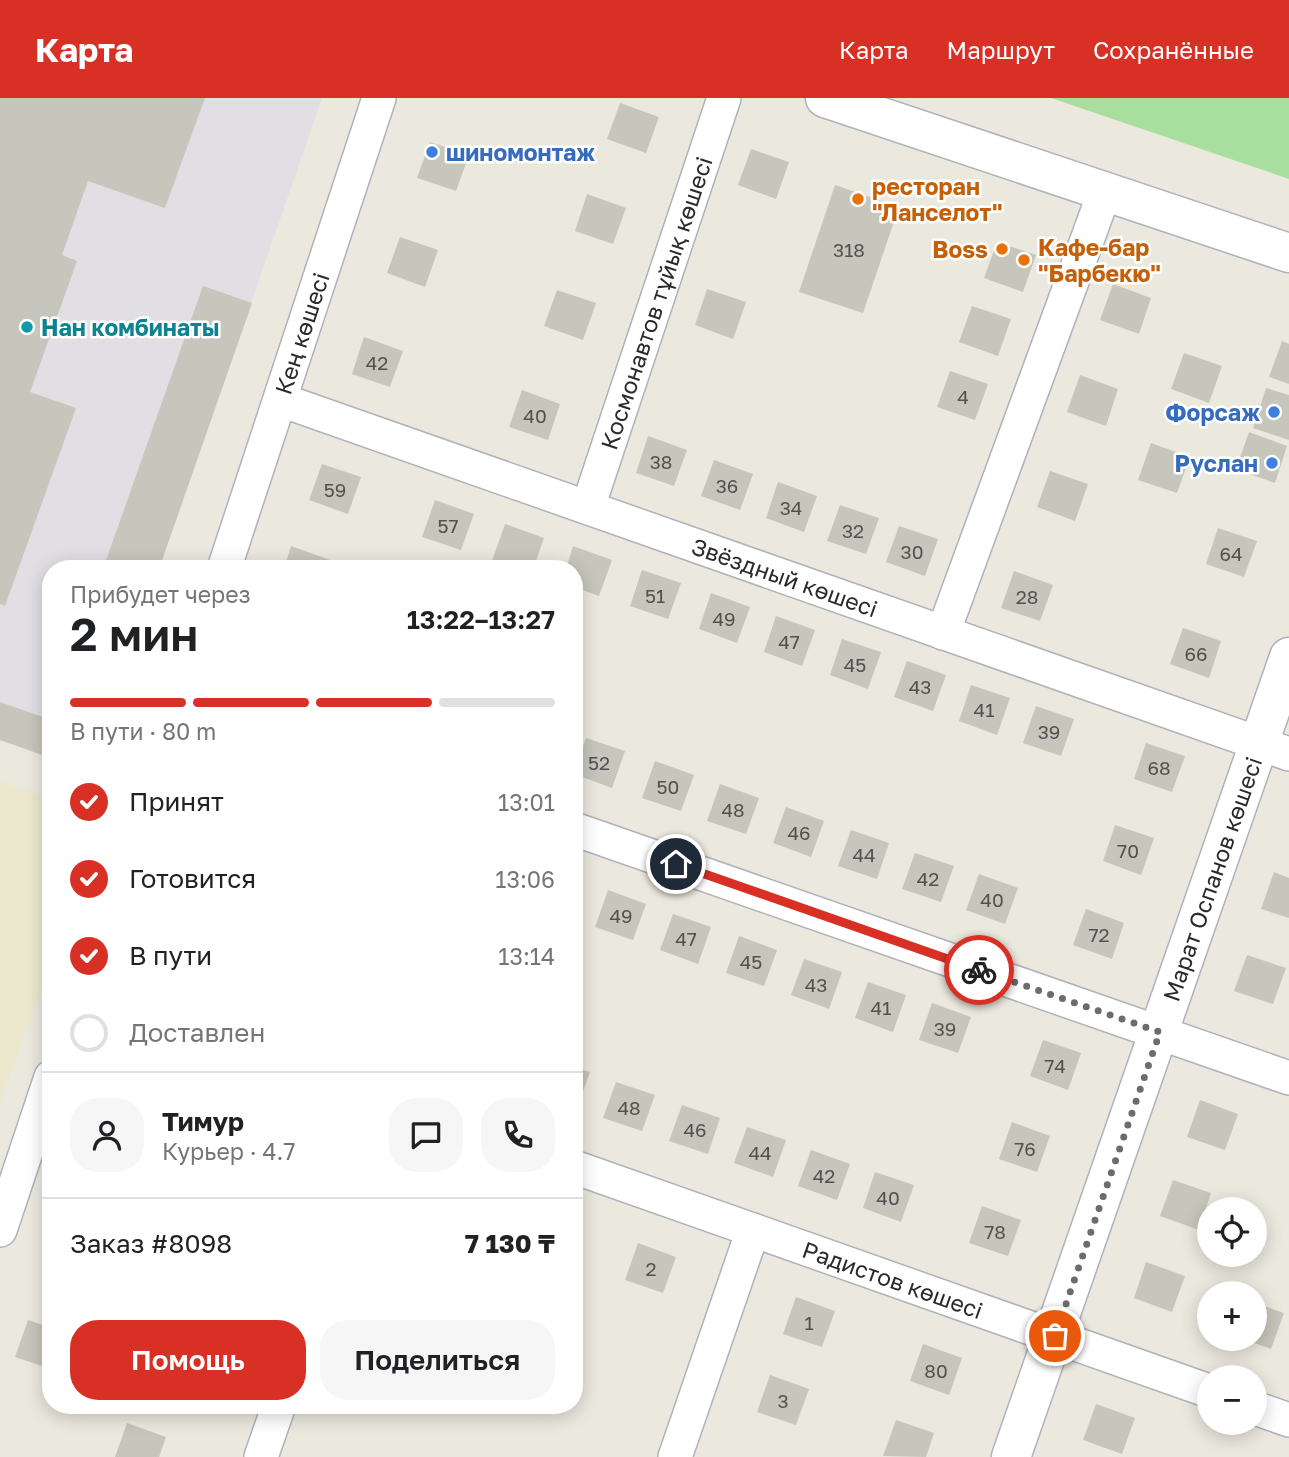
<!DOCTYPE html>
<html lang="ru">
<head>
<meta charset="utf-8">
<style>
  body { margin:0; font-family:"Golos Text",sans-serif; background:#f6f6f6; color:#202124; height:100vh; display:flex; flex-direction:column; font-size:26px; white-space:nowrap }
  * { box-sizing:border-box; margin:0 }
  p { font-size:23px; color:#757577 }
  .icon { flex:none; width:38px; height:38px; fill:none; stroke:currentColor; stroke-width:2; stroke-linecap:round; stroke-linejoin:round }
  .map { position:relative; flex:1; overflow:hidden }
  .drawer { position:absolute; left:42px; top:462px; width:541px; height:854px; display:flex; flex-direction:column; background:#fff; border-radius:28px; box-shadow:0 4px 18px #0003 }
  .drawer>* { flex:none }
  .tools { position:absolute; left:1197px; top:1099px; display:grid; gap:14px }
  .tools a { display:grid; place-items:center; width:70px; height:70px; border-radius:50%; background:#fff; box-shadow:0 4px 18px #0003; font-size:35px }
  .pin { position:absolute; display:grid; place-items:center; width:60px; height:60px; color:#fff; margin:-30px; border:4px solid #fff; border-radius:50%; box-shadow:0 2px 7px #0007 }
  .courier { position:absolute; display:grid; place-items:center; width:70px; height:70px; margin:-35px; border:5px solid #d93025; border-radius:50%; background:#fff; color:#222; box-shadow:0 2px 9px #0007 }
  .summary em { font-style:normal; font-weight:600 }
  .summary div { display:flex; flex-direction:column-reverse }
  .summary { display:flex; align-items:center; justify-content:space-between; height:119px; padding:0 28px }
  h1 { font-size:46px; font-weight:600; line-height:52px }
  .bar { display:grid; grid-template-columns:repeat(4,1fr); gap:10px 7px; align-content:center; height:84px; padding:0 28px }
  .bar i { height:9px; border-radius:5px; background:#e0e0e0 }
  .bar .selected { background:#d93025 }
  .bar p { grid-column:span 4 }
  .line { display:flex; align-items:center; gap:18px; padding:0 28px; border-top:2px solid #e0e0e0 }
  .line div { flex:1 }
  .round { display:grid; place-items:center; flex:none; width:74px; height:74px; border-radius:28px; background:#f6f6f6 }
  ol { padding:0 28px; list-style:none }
  li { display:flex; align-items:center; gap:21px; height:77px }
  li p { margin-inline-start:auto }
  li .icon { padding:7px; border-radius:50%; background:#d93025; color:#fff; stroke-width:4 }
  li:last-child { color:#757577 }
  li i { width:38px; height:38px; border:4px solid #e0e0e0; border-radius:50% }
  .cta { display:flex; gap:14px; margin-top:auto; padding:14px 28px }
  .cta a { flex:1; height:80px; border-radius:28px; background:#d93025; color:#fff; font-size:28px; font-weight:600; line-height:80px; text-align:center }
  .cta a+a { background:#f6f6f6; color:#202124 }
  header { display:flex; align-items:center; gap:42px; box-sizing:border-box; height:98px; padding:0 35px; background:#d93025; color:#fff }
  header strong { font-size:33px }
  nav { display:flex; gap:38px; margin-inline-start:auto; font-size:24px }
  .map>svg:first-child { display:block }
  .industrial { fill:#e1dee4 }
  .education { fill:#ece8ce }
  .green { fill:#a8de9e }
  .building { fill:#c7c6bc }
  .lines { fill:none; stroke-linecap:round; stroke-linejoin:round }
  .street-casing { stroke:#b1b1bd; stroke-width:36 }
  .secondary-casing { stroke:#b1b1bd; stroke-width:41 }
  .street { stroke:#fff; stroke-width:33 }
  .secondary { stroke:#fff; stroke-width:38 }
  .done { stroke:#6e6c69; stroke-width:7; stroke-dasharray:0 12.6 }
  .route { stroke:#d93025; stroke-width:9 }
  .shop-dot { fill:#3f7fe0; stroke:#fff; stroke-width:2.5 }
  .food-dot { fill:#e8710a; stroke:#fff; stroke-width:2.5 }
  .culture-dot { fill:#0f9aa8; stroke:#fff; stroke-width:2.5 }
  .labels { text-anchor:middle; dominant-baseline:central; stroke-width:5; stroke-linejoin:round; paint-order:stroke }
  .number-label { font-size:19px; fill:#51514e }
  .shop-label { font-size:23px; font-weight:bold; fill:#366cbe; stroke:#fff; text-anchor:end }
  .food-label { font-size:23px; font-weight:bold; fill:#c56008; stroke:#fff; text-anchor:start }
  .street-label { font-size:23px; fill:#2a2a2a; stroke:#fff }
  .culture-label { font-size:23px; font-weight:bold; fill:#0d838f; stroke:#fff; text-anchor:start }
</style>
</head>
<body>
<header>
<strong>Карта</strong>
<nav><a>Карта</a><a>Маршрут</a><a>Сохранённые</a></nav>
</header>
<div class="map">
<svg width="1289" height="1359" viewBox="0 0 1289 1359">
  <rect width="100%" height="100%" fill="#ebe8de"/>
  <path class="industrial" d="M 0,0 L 322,0 L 159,471 L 51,471 L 51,660 L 0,642 Z"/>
  <path class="education" d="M 0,683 L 51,701 L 51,863 L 0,1005 Z"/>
  <path class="green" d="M 1051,0 L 1289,0 L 1289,81 L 1263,72 Z"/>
  <path class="building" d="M 0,0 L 205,0 L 165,110 L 88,83 L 62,157 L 77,163 L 30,294 L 76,310 L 5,508 L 0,506 Z
    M 620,5 L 659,19 L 646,55 L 607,41 Z
    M 430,44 L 469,57 L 456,93 L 417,80 Z
    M 751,51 L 789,64 L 776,101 L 738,87 Z
    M 835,87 L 899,109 L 863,215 L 799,194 Z
    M 587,96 L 626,110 L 613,146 L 575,133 Z
    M 400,139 L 438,152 L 425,189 L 387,175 Z
    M 997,144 L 1036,157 L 1023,194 L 984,180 Z
    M 1113,186 L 1151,200 L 1139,236 L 1100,222 Z
    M 203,188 L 252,205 L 159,471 L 103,471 Z
    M 707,191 L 746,204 L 733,241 L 695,227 Z
    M 557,192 L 596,205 L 583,242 L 544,228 Z
    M 972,208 L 1011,221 L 998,258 L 959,244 Z
    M 364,239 L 403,253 L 390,289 L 352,276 Z
    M 1282,243 L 1289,246 L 1289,286 L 1269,279 Z
    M 1184,255 L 1222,268 L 1209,305 L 1171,291 Z
    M 950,273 L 988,286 L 975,322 L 937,309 Z
    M 1080,277 L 1118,291 L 1106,328 L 1067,314 Z
    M 1266,290 L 1289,297 L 1289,342 L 1253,330 Z
    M 522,292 L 560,306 L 548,342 L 509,329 Z
    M 1249,334 L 1287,348 L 1275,385 L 1236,371 Z
    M 648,338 L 687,352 L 674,388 L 636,375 Z
    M 1151,345 L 1190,359 L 1177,395 L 1138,382 Z
    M 714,362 L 753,376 L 740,412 L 701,398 Z
    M 322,366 L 361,379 L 348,416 L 309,402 Z
    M 1050,373 L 1088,386 L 1075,423 L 1037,409 Z
    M 778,384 L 817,398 L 804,434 L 766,420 Z
    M 435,402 L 474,416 L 461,452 L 422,439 Z
    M 840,407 L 879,420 L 866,456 L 827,443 Z
    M 505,426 L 544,440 L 533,471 L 515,471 L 492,463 Z
    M 899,428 L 938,441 L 925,478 L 886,464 Z
    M 1218,430 L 1257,443 L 1244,479 L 1206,466 Z
    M 291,448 L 330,462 L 327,471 L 284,471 Z
    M 573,448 L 612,462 L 599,498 L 574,489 L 574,471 L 566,471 Z
    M 642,472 L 681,485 L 668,521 L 630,508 Z
    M 1014,473 L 1053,487 L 1040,523 L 1001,510 Z
    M 711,495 L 750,509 L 737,545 L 699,531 Z
    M 776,518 L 815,532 L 802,568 L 764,554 Z
    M 1183,530 L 1221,543 L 1209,580 L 1170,566 Z
    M 842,541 L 881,554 L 868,591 L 830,577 Z
    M 907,563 L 946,577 L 933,613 L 894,599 Z
    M 971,587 L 1010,600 L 997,637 L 959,623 Z
    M 0,604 L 51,622 L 51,660 L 0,642 Z
    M 1036,608 L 1074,621 L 1061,658 L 1023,645 Z
    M 586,640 L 625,653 L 612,690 L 574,676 Z
    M 1146,645 L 1185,658 L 1172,694 L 1134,681 Z
    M 655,663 L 694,677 L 681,713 L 642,700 Z
    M 720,686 L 759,700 L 746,736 L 707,723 Z
    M 786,709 L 824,723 L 811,759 L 773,745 Z
    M 1115,727 L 1154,740 L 1141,777 L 1103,763 Z
    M 851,732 L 889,745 L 877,781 L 838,768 Z
    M 915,755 L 954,768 L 941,804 L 902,791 Z
    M 1274,774 L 1289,780 L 1289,820 L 1261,811 Z
    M 979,776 L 1018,790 L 1005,826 L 966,812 Z
    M 608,792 L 646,806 L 633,842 L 595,829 Z
    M 1086,811 L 1124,825 L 1112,861 L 1073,847 Z
    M 673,816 L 711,829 L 698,866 L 660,852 Z
    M 739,838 L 777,852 L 764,888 L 726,875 Z
    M 1247,857 L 1286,870 L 1273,906 L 1234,893 Z
    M 804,861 L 842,874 L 829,911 L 791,897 Z
    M 868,884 L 906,897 L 893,934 L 855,920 Z
    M 932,905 L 971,919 L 958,955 L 919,942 Z
    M 1043,942 L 1081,955 L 1068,992 L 1030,978 Z
    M 574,969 L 590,974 L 577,1010 L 574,1009 Z
    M 616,984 L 655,997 L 642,1033 L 603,1020 Z
    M 1200,1002 L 1238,1016 L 1225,1052 L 1187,1039 Z
    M 682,1007 L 720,1020 L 708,1056 L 669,1043 Z
    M 1012,1024 L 1050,1038 L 1037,1074 L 999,1061 Z
    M 747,1029 L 786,1042 L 773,1079 L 734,1065 Z
    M 811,1052 L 850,1066 L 837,1102 L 798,1088 Z
    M 875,1074 L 914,1087 L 901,1124 L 863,1110 Z
    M 1173,1082 L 1211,1095 L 1199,1132 L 1160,1118 Z
    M 982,1108 L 1021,1122 L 1008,1158 L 969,1145 Z
    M 638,1145 L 676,1159 L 663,1195 L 625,1182 Z
    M 1146,1164 L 1185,1178 L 1172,1214 L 1134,1200 Z
    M 796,1199 L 835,1213 L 822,1249 L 783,1236 Z
    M 1255,1205 L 1284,1215 L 1271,1251 L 1243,1241 L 1255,1241 Z
    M 28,1222 L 51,1230 L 51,1271 L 15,1259 Z
    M 923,1246 L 962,1260 L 949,1297 L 910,1283 Z
    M 770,1277 L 809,1291 L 796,1327 L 757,1314 Z
    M 1096,1306 L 1135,1320 L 1122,1356 L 1083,1342 Z
    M 206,1307 L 228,1307 L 225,1315 Z
    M 896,1322 L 934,1335 L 926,1359 L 883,1358 Z
    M 127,1325 L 166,1339 L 159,1359 L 115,1359 Z"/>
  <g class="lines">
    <defs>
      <g id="street">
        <path id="s1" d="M 281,302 L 1289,656"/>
        <path id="s2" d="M 588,409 L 724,0"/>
        <path id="s3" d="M 224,471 L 379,0"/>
        <path d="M 943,535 L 1105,93"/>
        <path d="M 574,731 L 1289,980"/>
        <path id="s4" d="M 574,1069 L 1209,1293"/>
        <path d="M 0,1132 L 51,979"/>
        <path d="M 1255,1310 L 1289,1322"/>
        <path d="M 261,1359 L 279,1307"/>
        <path d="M 675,1359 L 753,1132"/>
      </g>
      <g id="secondary">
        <path d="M 825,0 L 1289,155"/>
        <path id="s5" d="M 1011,1359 L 1289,559"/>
      </g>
    </defs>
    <use href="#street" class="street-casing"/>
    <use href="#secondary" class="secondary-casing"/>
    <use href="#street" class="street"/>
    <use href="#secondary" class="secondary"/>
  </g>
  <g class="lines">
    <path class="done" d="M 979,872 L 1160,934 L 1055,1238"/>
    <path class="route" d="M 676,766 L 979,872"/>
  </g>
  <g class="shop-dot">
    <circle cx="432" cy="54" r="7"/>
    <circle cx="1274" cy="314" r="7"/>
    <circle cx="1272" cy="365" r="7"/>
  </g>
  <g class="food-dot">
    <circle cx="858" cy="101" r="7"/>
    <circle cx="1002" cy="151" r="7"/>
    <circle cx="1024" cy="162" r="7"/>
  </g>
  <circle class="culture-dot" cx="27" cy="229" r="7"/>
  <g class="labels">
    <g class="number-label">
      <text x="849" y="151">318</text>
      <text x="377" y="264">42</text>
      <text x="963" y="298">4</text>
      <text x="535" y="317">40</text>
      <text x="661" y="363">38</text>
      <text x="727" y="387">36</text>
      <text x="335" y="391">59</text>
      <text x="791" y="409">34</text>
      <text x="448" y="427">57</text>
      <text x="853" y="432">32</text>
      <text x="912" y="453">30</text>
      <text x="1231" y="455">64</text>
      <text x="655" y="497">51</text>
      <text x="1027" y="498">28</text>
      <text x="724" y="520">49</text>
      <text x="789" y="543">47</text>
      <text x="1196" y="555">66</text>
      <text x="855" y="566">45</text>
      <text x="920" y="588">43</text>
      <text x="984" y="611">41</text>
      <text x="1049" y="633">39</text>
      <text x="599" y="664">52</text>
      <text x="1159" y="669">68</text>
      <text x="668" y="688">50</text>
      <text x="733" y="711">48</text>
      <text x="799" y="734">46</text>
      <text x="1128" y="752">70</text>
      <text x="864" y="756">44</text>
      <text x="928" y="780">42</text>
      <text x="992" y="801">40</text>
      <text x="621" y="817">49</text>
      <text x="1099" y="836">72</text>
      <text x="686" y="840">47</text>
      <text x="751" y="863">45</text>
      <text x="816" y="886">43</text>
      <text x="881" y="909">41</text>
      <text x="945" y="930">39</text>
      <text x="1055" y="967">74</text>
      <text x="629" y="1009">48</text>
      <text x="695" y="1031">46</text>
      <text x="1025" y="1050">76</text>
      <text x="760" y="1054">44</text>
      <text x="824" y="1077">42</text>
      <text x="888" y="1099">40</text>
      <text x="995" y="1133">78</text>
      <text x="651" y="1170">2</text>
      <text x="809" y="1224">1</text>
      <text x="936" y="1272">80</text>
      <text x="783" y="1302">3</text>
    </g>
    <g class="shop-label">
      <text x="446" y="54" text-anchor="start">шиномонтаж</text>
      <text x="1260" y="314">Форсаж</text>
      <text x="1258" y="365">Руслан</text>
    </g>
    <g class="food-label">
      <text x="872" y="88">ресторан<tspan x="872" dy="26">"Ланселот"</tspan></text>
      <text x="1038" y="149">Кафе-бар<tspan x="1038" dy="26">"Барбекю"</tspan></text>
      <text x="988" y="151" text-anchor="end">Boss</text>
    </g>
    <g class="street-label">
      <text stroke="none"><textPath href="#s2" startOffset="215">Космонавтов тұйық көшесі</textPath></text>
      <text stroke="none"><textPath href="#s3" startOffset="248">Кең көшесі</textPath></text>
      <text stroke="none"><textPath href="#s1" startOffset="534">Звёздный көшесі</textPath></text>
      <text stroke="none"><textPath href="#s5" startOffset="612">Марат Оспанов көшесі</textPath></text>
      <text stroke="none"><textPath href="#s4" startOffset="338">Радистов көшесі</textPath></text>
    </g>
    <g class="culture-label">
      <text x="41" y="229">Нан комбинаты</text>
    </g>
  </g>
</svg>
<div class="tools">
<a><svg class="icon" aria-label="locate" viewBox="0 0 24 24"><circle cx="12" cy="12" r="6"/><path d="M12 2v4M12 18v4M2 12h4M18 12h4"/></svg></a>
<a>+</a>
<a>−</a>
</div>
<div class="pin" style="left:1055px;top:1238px;background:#ea580c"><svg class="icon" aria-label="bag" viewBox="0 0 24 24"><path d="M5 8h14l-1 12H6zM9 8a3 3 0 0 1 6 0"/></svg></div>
<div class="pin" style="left:676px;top:766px;background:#1f2937"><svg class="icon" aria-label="home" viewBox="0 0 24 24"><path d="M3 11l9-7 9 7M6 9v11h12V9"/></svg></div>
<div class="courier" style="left:979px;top:872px"><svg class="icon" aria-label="bike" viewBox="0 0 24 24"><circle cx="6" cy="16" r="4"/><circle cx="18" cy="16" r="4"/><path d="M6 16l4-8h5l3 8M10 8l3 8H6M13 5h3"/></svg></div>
<section class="drawer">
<div class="summary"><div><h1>2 мин</h1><p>Прибудет через</p></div><em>13:22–13:27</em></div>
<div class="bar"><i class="selected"></i><i class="selected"></i><i class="selected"></i><i></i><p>В пути · 80 m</p></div>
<ol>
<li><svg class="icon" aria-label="check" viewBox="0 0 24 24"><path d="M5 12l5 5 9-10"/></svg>Принят<p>13:01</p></li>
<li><svg class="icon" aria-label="check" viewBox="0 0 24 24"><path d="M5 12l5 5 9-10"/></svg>Готовится<p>13:06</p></li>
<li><svg class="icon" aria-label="check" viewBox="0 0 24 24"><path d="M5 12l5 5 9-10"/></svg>В пути<p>13:14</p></li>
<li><i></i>Доставлен</li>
</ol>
<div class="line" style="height:126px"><a class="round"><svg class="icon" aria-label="person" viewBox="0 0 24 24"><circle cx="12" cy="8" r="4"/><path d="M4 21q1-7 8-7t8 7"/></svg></a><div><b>Тимур</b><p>Курьер · 4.7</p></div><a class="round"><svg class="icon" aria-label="chat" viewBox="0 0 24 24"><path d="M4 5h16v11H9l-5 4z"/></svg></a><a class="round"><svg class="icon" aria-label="phone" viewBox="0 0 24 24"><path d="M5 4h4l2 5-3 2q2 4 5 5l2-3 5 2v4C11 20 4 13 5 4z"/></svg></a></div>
<div class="line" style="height:91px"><div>Заказ #8098</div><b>7 130 ₸</b></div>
<div class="cta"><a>Помощь</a><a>Поделиться</a></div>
</section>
</div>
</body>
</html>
